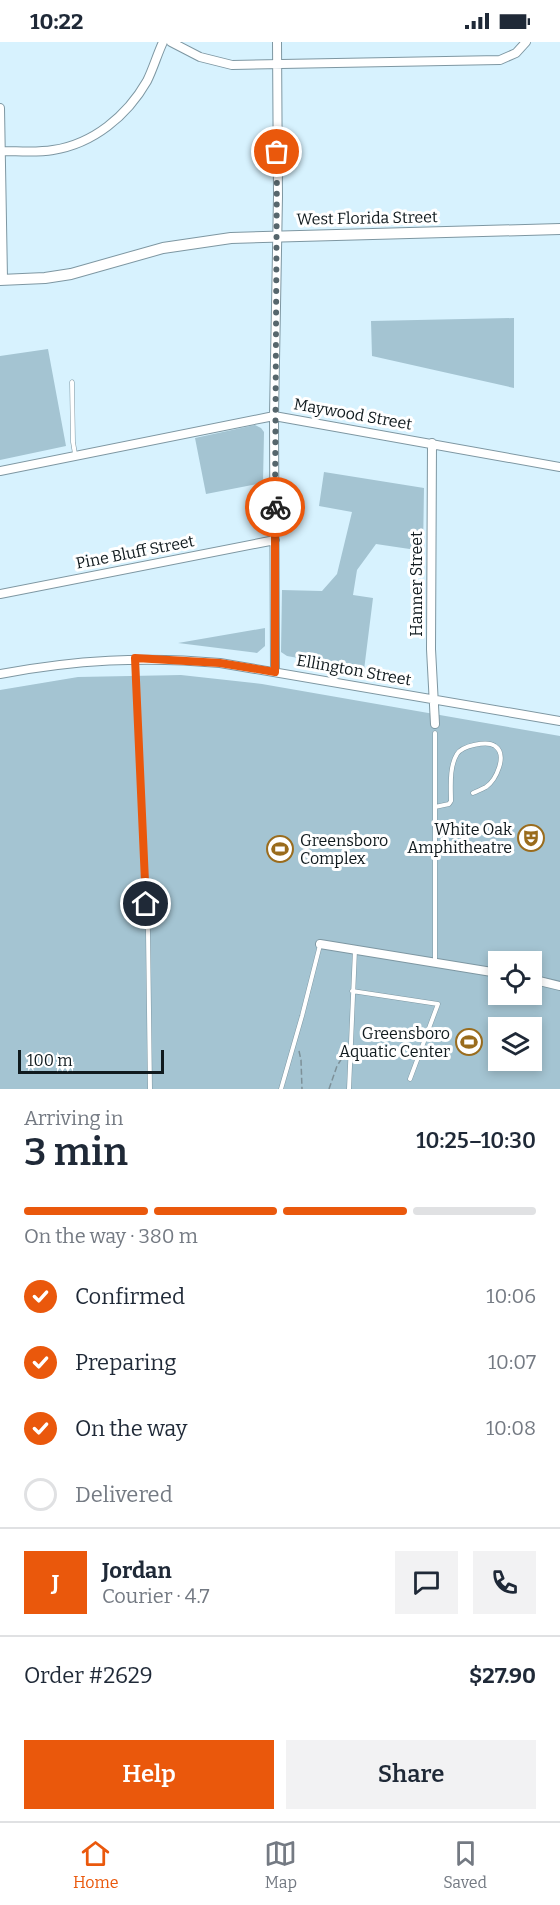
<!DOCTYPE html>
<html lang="en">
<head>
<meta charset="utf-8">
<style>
  body { margin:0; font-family:Bitter,serif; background:#f2f2f3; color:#1f2937; height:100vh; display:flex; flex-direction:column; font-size:22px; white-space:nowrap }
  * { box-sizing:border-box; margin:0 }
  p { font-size:20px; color:#747a83 }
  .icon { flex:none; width:33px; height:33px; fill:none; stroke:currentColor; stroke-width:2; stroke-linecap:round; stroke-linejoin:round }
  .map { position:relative; height:1047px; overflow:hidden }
  .sheet { display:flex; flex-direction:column; background:#fff; flex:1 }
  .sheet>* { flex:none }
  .controls { position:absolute; left:488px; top:909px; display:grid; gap:12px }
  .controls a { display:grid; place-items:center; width:54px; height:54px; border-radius:0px; background:#fff; box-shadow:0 3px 9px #0003; font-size:30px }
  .scale { position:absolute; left:18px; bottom:15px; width:146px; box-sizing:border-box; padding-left:6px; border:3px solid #101a1e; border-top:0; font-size:16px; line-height:21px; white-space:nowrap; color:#101a1e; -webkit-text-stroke:4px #fff; paint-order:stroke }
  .pin { position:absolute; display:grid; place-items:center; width:51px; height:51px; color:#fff; margin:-26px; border:3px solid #fff; border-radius:50%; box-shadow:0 2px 6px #0007 }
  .courier { position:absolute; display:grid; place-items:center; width:60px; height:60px; margin:-30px; border:4px solid #ea580c; border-radius:50%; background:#fff; color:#222; box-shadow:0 2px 8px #0007 }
  .head em { font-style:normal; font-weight:600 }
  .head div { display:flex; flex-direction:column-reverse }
  .head { display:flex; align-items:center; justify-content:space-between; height:102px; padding:0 24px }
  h1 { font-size:39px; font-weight:600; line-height:45px }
  .bar { display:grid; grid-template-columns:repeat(4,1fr); gap:9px 6px; align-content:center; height:72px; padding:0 24px }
  .bar i { height:8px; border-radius:4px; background:#e0e1e3 }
  .bar .selected { background:#ea580c }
  .bar p { grid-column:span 4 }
  .line { display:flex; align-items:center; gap:15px; padding:0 24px; border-top:2px solid #e0e1e3 }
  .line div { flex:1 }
  .round { display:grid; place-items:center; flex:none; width:63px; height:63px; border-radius:0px; background:#f2f2f3 }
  ol { padding:0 24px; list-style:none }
  li { display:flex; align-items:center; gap:18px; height:66px }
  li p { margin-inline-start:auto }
  li .icon { padding:6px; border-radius:50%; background:#ea580c; color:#fff; stroke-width:4 }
  li:last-child { color:#747a83 }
  li i { width:33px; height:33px; border:3px solid #e0e1e3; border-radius:50% }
  .primary-button { display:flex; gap:12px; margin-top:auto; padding:12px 24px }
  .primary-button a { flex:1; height:69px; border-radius:0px; background:#ea580c; color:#fff; font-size:24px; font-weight:600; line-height:69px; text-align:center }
  .primary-button a+a { background:#f2f2f3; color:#1f2937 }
  .status { display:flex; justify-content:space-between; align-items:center; height:42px; padding:0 30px; background:#fff; direction:ltr }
  .status svg { height:16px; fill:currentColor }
  .menu { display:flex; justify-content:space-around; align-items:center; height:84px; border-top:2px solid #e0e1e3; background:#fff; font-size:16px; color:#747a83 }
  .menu a { display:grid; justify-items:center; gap:3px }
  .menu .selected { color:#ea580c }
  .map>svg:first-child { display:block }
  .green { fill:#a4c4d2; fill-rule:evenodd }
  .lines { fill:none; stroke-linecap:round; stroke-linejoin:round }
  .service-casing { stroke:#7e97a2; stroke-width:5 }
  .minor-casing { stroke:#7e97a2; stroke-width:10 }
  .secondary-casing { stroke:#7e97a2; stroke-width:12 }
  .path { stroke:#7d9098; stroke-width:1.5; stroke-dasharray:6 3; stroke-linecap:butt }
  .service { stroke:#fff; stroke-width:4 }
  .minor { stroke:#fff; stroke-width:8 }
  .secondary { stroke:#fff; stroke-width:10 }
  .done { stroke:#56666c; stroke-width:6; stroke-dasharray:0 10.8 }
  .route { stroke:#ea580c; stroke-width:8 }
  .labels { text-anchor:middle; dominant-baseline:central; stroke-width:6; stroke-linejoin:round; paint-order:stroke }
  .street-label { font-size:16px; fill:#101a1e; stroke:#fff }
  .poi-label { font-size:16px; fill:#101a1e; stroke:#fff; text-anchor:end }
</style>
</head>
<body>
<div class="status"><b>10:22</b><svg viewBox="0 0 49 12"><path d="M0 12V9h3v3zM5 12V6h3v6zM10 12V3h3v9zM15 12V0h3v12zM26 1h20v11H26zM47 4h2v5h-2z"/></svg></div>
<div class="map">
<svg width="560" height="1047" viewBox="0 0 560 1047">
  <rect width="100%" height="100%" fill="#d7f2fe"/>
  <path class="green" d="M 514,276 L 514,346 L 372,314 L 371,279 Z
    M 48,307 L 66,404 L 0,418 L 0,314 Z
    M 255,383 L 261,386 L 264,390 L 263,441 L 206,452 L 195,396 Z
    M 324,430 L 424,446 L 423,509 L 376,502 L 357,528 L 353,553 L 373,556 L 364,628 L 287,614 L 281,610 L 282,548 L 322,549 L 337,532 L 352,470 L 319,464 Z
    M 265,586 L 265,604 L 257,611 L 178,601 Z
    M 181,633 L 262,642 L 560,694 L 560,1047 L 0,1047 L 0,648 L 78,635 ZM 498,920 L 531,920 L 531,952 L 498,952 ZM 498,986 L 531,986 L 531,1018 L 498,1018 Z"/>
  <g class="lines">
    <defs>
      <path id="service" d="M 72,340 L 73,400 L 75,412
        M 135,617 L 148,890 L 150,1047
        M 435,691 L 435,920
        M 435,765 L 449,762 L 451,759 C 451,745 449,725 457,712 C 462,704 487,698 495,704 C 508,713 496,738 486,745 C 482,747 478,749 473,751
        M 352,949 L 438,962 L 410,1037
        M 281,1047 L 302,974 L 320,903
        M 349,1047 L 355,908"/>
      <path id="minor" d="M 171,0 L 200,15 L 232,23 L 500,18 L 516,11 L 526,0
        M 0,66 L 3,237
        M 2,109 C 18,109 36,111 53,108 C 93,102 127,74 147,39 C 153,27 157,13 163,0
        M 432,401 L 431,607 L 435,682
        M 0,429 L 274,374 L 560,425
        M 0,552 L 275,498
        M 275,630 L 274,374 L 278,154 L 277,0
        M 0,632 C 75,618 143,614 220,621 L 560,679
        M 320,902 L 498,931
        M 531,937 L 560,944"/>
      <path id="secondary" d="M 0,238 L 45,236 L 71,232 L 163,206 L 231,196 L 560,187"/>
    </defs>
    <use href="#service" class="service-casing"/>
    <use href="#minor" class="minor-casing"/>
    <use href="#secondary" class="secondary-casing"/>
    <path class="path" d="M 299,1009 L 301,1018 L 302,1047
      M 329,1047 L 337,1024 L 344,1013"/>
    <use href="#service" class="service"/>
    <use href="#minor" class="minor"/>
    <use href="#secondary" class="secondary"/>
  </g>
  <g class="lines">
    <path class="done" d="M 275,465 L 277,110"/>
    <path class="route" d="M 146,862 L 135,616 L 220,621 L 275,630 L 275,465"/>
  </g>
  <defs>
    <symbol id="theatre-ring" viewBox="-11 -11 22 22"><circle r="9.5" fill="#fff" stroke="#9a6c1d" stroke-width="1.5"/><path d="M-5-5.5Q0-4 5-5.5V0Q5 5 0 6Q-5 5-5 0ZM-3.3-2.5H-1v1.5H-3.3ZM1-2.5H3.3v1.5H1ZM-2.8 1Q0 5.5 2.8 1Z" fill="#9a6c1d"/></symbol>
    <symbol id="stadium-ring" viewBox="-11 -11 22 22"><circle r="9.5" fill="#fff" stroke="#9a6c1d" stroke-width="1.5"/><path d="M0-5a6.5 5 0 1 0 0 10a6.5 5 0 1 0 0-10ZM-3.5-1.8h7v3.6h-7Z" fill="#9a6c1d"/></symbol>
  </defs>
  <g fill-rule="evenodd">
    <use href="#theatre-ring" x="516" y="781" width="30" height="30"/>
    <use href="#stadium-ring" x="265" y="792" width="30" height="30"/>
    <use href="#stadium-ring" x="454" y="985" width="30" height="30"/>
  </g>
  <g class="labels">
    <g class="street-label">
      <text transform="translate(367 176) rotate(-1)">West Florida Street</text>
      <text transform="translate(353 372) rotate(10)">Maywood Street</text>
      <text transform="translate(135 510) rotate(-11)">Pine Bluff Street</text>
      <text transform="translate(416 542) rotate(-90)">Hanner Street</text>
      <text transform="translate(354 628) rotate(10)">Ellington Street</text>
    </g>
    <g class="poi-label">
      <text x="512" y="787">White Oak<tspan x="512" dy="18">Amphitheatre</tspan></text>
      <text x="300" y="798" text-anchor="start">Greensboro<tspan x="300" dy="18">Complex</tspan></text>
      <text x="450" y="991">Greensboro<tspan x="450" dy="18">Aquatic Center</tspan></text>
    </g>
  </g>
</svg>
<div class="controls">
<a><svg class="icon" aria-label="locate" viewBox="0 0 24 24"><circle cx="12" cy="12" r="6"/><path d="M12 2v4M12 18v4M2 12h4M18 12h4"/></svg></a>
<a><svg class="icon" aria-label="layers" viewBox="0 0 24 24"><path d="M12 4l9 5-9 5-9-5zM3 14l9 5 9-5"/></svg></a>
</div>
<div class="scale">100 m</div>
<div class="pin" style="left:277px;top:110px;background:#ea580c"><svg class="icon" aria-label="bag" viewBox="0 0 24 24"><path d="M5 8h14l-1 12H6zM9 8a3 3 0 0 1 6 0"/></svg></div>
<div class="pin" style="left:146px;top:862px;background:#1f2937"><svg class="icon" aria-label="home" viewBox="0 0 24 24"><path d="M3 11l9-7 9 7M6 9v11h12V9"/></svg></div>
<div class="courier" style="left:275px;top:465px"><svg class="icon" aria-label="bike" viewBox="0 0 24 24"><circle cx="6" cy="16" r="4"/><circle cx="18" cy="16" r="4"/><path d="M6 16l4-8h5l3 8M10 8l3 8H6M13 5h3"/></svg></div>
</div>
<section class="sheet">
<div class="head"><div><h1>3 min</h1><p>Arriving in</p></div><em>10:25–10:30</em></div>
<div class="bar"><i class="selected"></i><i class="selected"></i><i class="selected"></i><i></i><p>On the way · 380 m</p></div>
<ol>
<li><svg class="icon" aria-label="check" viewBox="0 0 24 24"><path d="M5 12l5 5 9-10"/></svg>Confirmed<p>10:06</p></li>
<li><svg class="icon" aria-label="check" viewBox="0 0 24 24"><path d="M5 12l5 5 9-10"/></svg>Preparing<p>10:07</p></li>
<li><svg class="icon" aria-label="check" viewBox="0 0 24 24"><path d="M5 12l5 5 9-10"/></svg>On the way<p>10:08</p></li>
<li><i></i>Delivered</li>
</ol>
<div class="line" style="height:108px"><b class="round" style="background:#ea580c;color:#fff">J</b><div><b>Jordan</b><p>Courier · 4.7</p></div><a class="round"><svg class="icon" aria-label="chat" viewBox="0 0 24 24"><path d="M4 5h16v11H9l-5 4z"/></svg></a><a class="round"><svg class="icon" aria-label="phone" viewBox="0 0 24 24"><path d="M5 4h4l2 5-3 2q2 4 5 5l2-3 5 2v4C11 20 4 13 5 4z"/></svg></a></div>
<div class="line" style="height:78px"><div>Order #2629</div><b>$27.90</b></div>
<div class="primary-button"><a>Help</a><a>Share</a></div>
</section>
<nav class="menu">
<a class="selected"><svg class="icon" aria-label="home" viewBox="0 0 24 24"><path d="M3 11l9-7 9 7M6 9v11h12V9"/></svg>Home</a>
<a><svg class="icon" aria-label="map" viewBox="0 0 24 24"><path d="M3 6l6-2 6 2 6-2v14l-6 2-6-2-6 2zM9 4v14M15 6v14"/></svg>Map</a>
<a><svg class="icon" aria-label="saved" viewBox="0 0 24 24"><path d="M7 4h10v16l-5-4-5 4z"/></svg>Saved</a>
</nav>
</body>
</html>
